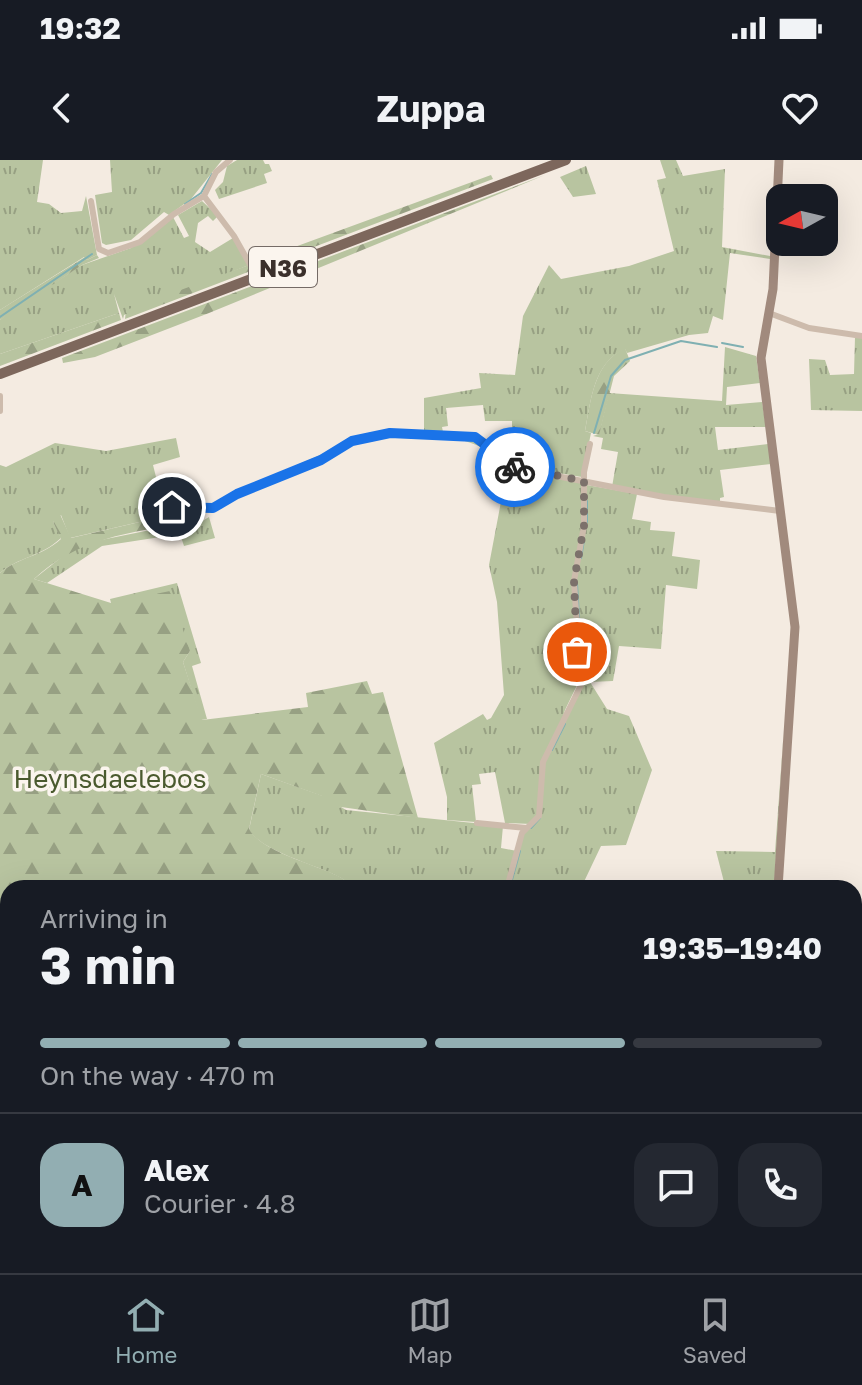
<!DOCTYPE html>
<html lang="en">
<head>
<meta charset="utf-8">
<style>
  body { margin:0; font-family:"Golos Text",sans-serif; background:#242831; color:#f1f3f6; height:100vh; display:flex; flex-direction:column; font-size:30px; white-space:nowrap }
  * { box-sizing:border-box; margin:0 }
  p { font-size:26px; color:#9ea1a6 }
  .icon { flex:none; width:44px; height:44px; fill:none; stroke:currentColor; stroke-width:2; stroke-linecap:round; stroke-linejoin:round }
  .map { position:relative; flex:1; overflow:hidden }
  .details { position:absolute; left:0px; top:720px; width:862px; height:394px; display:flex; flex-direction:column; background:#171b24; border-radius:24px 24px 0 0; box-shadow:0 8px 32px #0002 }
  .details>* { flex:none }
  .needle { width:52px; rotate:262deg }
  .buttons { position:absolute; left:766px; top:24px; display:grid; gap:16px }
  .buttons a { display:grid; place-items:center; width:72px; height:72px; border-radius:16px; background:#171b24; box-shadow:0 8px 32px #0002; font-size:40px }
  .pin { position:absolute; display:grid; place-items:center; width:68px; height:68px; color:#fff; margin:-34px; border:4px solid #fff; border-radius:50%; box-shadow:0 2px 8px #0007 }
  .courier { position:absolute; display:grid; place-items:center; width:80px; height:80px; margin:-40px; border:6px solid #1a73e8; border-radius:50%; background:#fff; color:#222; box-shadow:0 2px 10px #0007 }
  .summary em { font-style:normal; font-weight:700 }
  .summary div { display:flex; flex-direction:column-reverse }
  .summary { display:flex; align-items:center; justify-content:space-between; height:136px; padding:0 40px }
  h1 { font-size:52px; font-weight:700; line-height:60px }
  .bar { display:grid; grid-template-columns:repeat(4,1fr); gap:12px 8px; align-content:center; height:96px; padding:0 40px }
  .bar i { height:10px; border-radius:6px; background:#363941 }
  .bar .on { background:#92aeb2 }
  .bar p { grid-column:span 4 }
  .line { display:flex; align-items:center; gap:20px; padding:0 40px; border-top:2px solid #363941 }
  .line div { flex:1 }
  .round { display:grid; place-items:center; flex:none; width:84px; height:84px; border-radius:24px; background:#242831 }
  .status { display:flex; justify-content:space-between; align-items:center; height:56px; padding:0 40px; background:#171b24; direction:ltr }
  .status svg { height:22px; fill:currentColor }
  header { display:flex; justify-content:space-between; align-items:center; height:104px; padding:0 40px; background:#171b24; font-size:36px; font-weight:700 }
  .dock { display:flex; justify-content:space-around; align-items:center; height:112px; border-top:2px solid #363941; background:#171b24; font-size:22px; color:#9ea1a6 }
  .dock a { display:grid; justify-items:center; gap:4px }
  .dock .on { color:#92aeb2 }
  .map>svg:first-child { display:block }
  .grass { fill:url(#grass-tufts) }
  .forest { fill:url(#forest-firs) }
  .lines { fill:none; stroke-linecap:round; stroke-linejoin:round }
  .stream { stroke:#7fb0b2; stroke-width:2 }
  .street { stroke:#cdbbac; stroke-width:6 }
  .secondary { stroke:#a18a7d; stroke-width:9 }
  .primary { stroke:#7d675c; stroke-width:10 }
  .done { stroke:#7c716b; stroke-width:8; stroke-dasharray:0 14.4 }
  .route { stroke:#1a73e8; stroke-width:10 }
  .labels { text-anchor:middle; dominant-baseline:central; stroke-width:7; stroke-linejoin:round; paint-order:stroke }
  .shield { fill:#fbf5ee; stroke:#756b66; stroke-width:2 }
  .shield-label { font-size:24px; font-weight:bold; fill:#3b302b }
  .park-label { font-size:26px; fill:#4a5a2e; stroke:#fbf5ee }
</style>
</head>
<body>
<div class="status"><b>19:32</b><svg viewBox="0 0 49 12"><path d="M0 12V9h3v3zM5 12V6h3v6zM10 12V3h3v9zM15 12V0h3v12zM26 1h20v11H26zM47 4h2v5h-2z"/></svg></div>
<header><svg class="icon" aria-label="back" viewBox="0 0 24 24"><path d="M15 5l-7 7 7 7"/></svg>Zuppa<svg class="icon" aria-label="heart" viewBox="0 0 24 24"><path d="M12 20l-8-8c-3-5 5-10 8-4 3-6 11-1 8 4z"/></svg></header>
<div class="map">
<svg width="862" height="1113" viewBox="0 0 862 1113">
  <defs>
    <pattern id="grass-tufts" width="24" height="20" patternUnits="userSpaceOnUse" patternTransform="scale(2)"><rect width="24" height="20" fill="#b8c4a0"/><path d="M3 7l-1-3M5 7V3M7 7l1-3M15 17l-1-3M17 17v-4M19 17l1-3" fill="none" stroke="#97a083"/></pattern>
    <pattern id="forest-firs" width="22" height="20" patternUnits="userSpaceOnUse" patternTransform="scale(2)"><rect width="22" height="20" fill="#b8c4a0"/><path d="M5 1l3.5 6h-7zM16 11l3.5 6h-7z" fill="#97a083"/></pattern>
  </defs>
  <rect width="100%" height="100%" fill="#f4ebe1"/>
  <path class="grass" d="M 0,0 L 43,0 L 37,42 L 49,44 L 61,53 L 82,51 L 86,36 L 97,95 L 87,100 L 84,97 L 0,150 Z
    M 110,0 L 222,0 L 191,39 L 169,55 L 164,52 L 131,80 L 106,85 L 102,83 L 95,35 L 112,32 Z
    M 237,0 L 263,0 L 265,4 L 269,4 L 272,11 L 264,14 L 267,23 L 219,39 L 215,30 L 223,22 L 227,6 Z
    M 660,0 L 676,0 L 683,16 L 725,9 L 722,87 L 770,96 L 770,99 L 730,93 L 723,160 L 713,156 L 708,173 L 689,175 L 627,193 L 625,189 C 593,203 591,241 585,271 L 591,273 L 582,317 L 516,306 L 501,295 L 503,282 L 512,282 L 512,261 L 485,261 L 483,245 L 446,248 L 448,266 L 442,267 L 443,272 L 371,274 L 261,324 L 260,321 L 327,292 L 350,277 L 382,271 L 424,270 L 424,238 L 481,228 L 479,213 L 515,215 L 523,156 L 549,105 L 561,119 L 629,106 L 674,91 L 657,20 L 666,18 Z
    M 586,6 L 596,34 L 573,37 L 560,17 Z
    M 202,41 L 218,56 L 213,61 L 208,56 L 198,63 L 195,82 L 210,92 L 233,78 L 249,105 L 124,155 L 123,159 L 114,134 L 119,153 L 0,194 L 0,160 L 11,151 L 82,105 L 131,88 L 173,57 L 184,78 L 189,76 L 178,55 Z
    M 855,177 L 862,178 L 862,251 L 811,250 L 809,199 L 825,200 L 830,215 L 854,214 Z
    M 725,187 L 756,196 L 760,223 L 727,227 L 726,245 L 762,242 L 766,267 L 715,267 L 718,290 L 768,284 L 771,304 L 720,310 L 724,337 L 720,338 L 720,344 L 612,327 L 618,292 L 601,289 L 603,278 L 593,276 L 599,274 L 609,233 L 722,241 Z
    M 412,273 L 478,280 L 507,306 L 574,318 L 582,324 L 583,364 L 573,418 L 580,519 L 565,550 L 557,576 L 541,603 L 538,654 L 531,664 L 505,663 L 495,612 L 479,614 L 481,624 L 472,625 L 476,662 L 447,660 L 447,637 L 434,583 L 483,554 L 487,560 L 491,558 L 504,535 L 497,442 L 489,405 L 507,310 C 483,266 381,268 342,289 C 361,273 389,274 412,273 Z
    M 176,278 L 180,297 L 153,305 L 157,321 L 153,323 L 161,357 L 70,378 L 61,355 L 53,362 L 61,378 C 41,397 18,397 0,413 L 0,305 L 6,307 L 55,283 L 106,291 Z
    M 587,325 L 637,334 L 632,359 L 651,362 L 650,370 L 675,372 L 672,396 L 700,400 L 697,429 L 666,425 L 661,489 L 619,486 L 613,521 L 590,522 L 607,549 L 629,556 L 652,610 L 626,685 L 601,686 L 581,728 L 509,728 L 522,676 L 539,658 L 542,610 L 548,593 L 560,576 L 566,554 L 580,530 L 576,420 Z
    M 209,357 L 215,378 L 184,386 L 180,374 L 102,386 L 47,423 L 34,419 L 68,392 L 96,381 L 185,363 L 191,359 L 194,366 Z
    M 177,423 L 201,503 L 192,506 L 207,559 L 201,560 L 183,502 L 190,491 L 111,443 L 110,439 Z
    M 784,568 L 774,728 L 772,724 L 724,722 L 716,691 L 775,692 Z
    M 261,614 L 323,636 L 346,650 L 503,666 L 501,688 L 517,691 L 506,728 L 352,728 C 346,710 267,698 249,670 Z
    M 0,813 L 8,814 L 8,998 L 0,998 Z"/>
  <path class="forest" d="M 491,15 L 493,19 L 256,109 L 251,103 Z
    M 545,15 L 209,153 L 95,197 L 63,203 L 62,198 Z
    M 97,95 L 99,98 L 82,105 L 0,160 L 0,150 L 11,143 L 85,97 L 87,100 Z
    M 249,105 L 248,112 L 125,159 L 126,150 Z
    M 119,153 L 121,160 L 0,206 L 0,194 Z
    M 625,188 L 630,201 L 614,216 L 599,275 L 585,271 C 591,240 593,204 625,188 Z
    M 162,320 L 171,354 L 183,352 L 186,363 C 130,372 76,379 34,419 L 111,443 L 170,431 L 190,491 L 183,502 L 202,560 L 308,547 L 306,533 L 367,521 L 372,534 L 383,532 L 418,658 L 327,645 L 322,636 L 261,614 L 249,669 C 266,699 346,709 352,728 L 8,728 L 8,814 L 0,813 L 0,413 C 18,397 41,397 61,379 L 53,362 L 58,350 L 71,378 L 161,357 L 152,322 Z"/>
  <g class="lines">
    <path class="stream" d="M 185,44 L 201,33 L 212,14
      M 0,157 L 92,94
      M 722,183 L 743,187
      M 594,273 L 611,216 L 625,200 L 681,181 L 717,187
      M 587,341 L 587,362
      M 581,398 L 584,380
      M 577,424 L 579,457
      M 583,511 L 585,522
      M 552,590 L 565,564
      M 531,668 L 540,658
      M 510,727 L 520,691
      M 0,996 L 8,996"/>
    <path class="street" d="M 204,36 L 234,76 L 257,117
      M 91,41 L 99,89 L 108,93 L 140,82 L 174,54 L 204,36 L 216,12 L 230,0
      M 769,153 L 809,168 L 862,176
      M 0,236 L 0,251
      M 172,347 L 213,348 L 237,334 L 321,300 L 352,281 L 390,273 L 475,277 L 511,305 L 531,311 L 664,337 L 780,351
      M 477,663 L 526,668
      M 507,728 L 522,673 L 539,656 L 543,602 L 581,525 L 574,421 L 584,366 L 584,312 L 590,284
      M 854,982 L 862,976
      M 599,1106 L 603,1113
      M 226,1113 L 229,1106
      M 685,1113 L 692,1106"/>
    <path class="secondary" d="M 778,728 L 795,467 L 761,198 L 773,129 L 779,0
      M 749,1106 L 750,1113"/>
    <path class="primary" d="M 0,214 L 566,0"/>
  </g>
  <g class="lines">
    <path class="done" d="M 515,307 L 584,321 L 584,366 L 574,421 L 577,492"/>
    <path class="route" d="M 172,347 L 213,348 L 237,334 L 321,300 L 352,281 L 390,273 L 475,277 L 515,307"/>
  </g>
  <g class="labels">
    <rect class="shield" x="249" y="87" width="68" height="40" rx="6"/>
    <g class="shield-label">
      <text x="283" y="107">N36</text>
    </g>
    <g class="park-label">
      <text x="110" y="618">Heynsdaelebos</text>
    </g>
  </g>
</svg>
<div class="buttons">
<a><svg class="needle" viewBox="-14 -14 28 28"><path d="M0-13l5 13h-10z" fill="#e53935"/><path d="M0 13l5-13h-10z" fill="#9ea1a6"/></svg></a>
</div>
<div class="pin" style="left:577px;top:492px;background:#ea580c"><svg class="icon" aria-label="bag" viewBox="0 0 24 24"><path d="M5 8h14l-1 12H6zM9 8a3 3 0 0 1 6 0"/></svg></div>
<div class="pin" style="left:172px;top:347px;background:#1f2937"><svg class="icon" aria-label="home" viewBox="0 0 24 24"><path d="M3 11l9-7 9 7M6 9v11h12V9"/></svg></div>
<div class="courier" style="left:515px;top:307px"><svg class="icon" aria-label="bike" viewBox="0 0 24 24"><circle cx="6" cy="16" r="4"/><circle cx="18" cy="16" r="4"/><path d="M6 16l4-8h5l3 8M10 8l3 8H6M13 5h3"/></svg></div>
<section class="details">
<div class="summary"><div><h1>3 min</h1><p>Arriving in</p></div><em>19:35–19:40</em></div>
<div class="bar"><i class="on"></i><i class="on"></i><i class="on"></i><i></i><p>On the way · 470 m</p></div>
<div class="line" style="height:144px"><b class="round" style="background:#92aeb2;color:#111">A</b><div><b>Alex</b><p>Courier · 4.8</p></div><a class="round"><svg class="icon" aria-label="chat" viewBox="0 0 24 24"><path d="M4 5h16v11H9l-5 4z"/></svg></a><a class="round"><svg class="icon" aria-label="phone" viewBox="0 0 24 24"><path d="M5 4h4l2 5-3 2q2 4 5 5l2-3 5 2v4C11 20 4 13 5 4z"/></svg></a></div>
</section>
</div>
<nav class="dock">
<a class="on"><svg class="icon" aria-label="home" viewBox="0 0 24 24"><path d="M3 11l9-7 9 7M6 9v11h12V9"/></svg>Home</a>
<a><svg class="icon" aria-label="map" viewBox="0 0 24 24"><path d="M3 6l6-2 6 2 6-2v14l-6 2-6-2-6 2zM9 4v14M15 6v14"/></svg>Map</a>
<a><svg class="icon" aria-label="saved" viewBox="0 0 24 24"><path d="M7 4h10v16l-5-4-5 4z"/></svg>Saved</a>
</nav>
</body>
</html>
